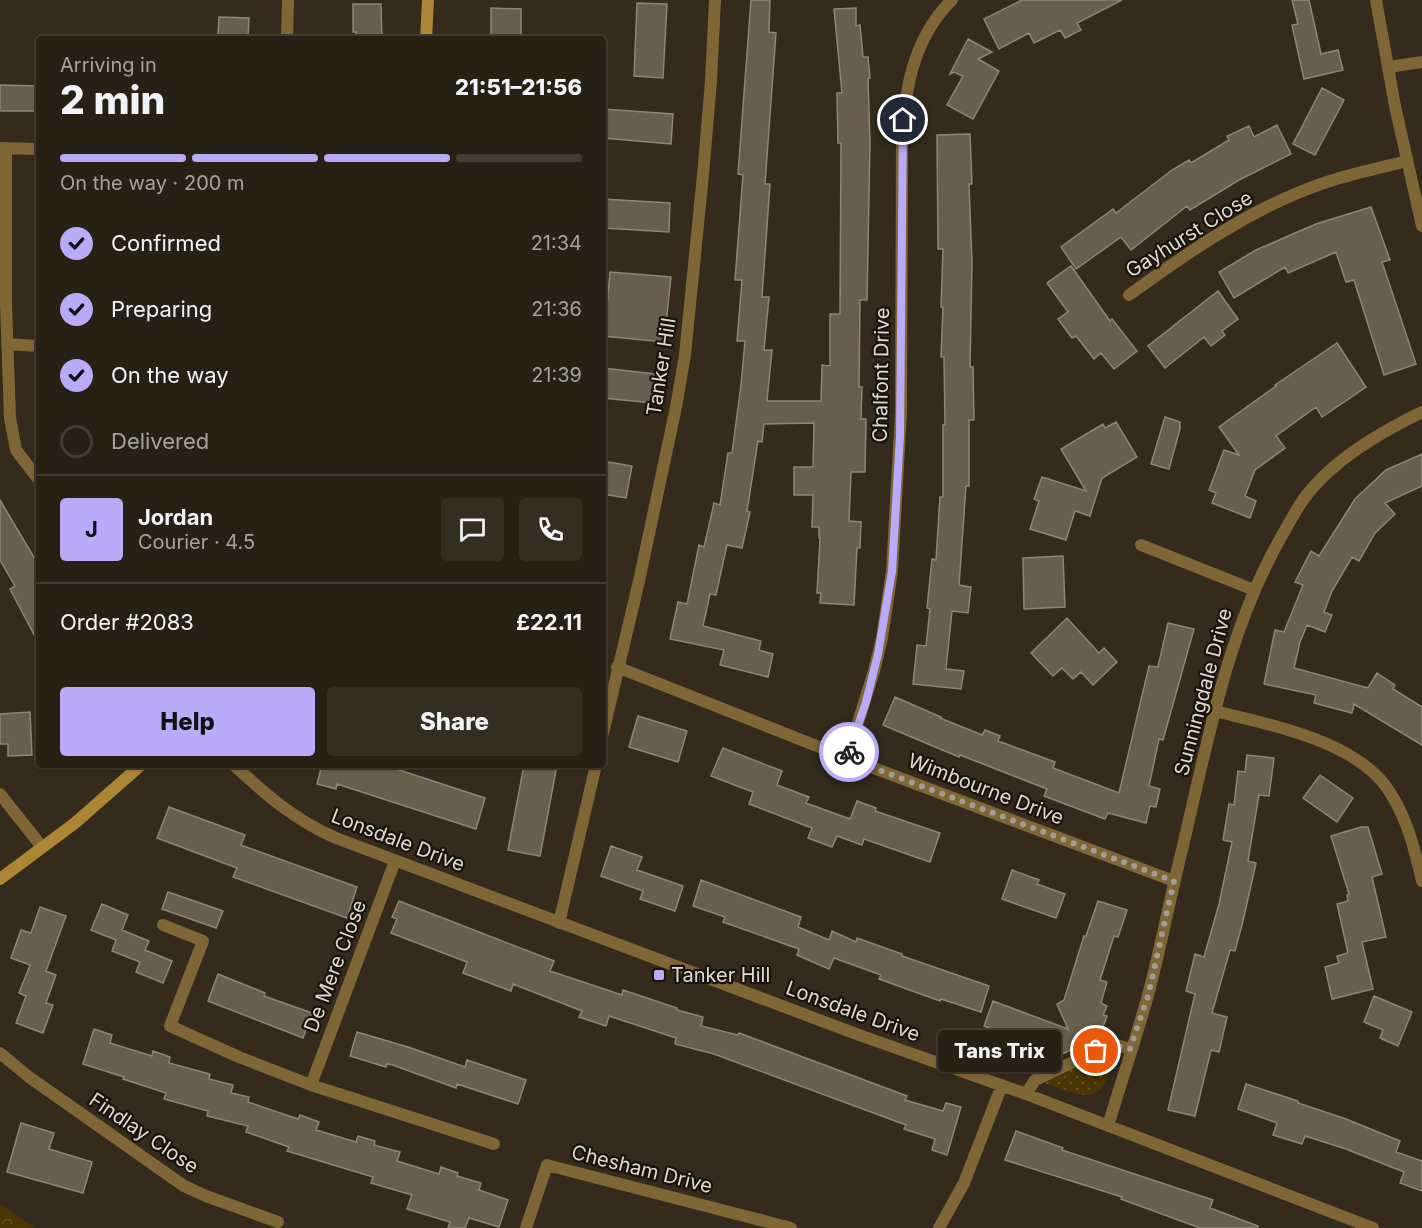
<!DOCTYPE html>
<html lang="en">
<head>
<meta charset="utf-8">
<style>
  body { margin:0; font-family:Inter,sans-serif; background:#332d22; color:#f1f3f6; height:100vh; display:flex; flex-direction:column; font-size:22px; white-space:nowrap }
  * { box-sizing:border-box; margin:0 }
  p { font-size:20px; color:#a4a3a0 }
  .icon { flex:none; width:33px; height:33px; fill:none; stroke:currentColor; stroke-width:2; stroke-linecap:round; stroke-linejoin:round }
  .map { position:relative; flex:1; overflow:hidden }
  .drawer { position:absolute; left:36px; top:36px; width:570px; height:732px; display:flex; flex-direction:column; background:#272015; border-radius:6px; box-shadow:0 2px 4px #0004,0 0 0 2px #433e34 }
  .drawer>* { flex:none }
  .pin { position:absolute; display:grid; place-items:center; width:51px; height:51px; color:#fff; margin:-26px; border:3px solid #fff; border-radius:50%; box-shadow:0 2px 6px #0007 }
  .courier { position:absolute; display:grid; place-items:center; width:60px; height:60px; margin:-30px; border:4px solid #b9abf7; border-radius:50%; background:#fff; color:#222; box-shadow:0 2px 8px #0007 }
  .bubble { position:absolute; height:42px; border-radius:6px; background:#272015; box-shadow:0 2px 4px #0004,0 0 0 2px #433e34; font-size:20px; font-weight:800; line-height:42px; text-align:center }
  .summary em { font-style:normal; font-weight:800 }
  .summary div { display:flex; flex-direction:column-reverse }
  .summary { display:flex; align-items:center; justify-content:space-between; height:102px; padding:0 24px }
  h1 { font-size:39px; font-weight:800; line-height:45px }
  .bar { display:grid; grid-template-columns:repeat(4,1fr); gap:9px 6px; align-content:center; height:72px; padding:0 24px }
  .bar i { height:8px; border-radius:4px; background:#433e34 }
  .bar .selected { background:#b9abf7 }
  .bar p { grid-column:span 4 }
  .line { display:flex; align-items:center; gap:15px; padding:0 24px; border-top:2px solid #433e34 }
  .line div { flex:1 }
  .round { display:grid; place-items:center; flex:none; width:63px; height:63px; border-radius:6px; background:#332d22 }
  ol { padding:0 24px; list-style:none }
  li { display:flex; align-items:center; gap:18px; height:66px }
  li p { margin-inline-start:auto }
  li .icon { padding:6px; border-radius:50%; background:#b9abf7; color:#111; stroke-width:4 }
  li:last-child { color:#a4a3a0 }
  li i { width:33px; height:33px; border:3px solid #433e34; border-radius:50% }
  .action { display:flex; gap:12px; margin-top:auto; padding:12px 24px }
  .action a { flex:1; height:69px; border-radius:6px; background:#b9abf7; color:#111; font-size:24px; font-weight:800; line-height:69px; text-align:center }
  .action a+a { background:#332d22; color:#f1f3f6 }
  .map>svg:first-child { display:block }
  .grass { fill:url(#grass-dots) }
  .forest { fill:url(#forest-crowns) }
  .building { fill:#675e4d; stroke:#8f8573; stroke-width:1.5 }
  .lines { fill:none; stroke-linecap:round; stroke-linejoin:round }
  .street { stroke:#7e6637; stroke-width:12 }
  .secondary { stroke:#ac8535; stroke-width:12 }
  .done { stroke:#a39d91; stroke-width:6; stroke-dasharray:0 10.8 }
  .route { stroke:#b9abf7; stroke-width:8 }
  .poi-dot { fill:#b9abf7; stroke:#18140d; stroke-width:2 }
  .labels { text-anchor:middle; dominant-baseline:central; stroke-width:4.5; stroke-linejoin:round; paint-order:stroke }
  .street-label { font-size:20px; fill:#dfdad0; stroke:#18140d }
  .poi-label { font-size:20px; fill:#dfdad0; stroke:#18140d; text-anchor:start }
</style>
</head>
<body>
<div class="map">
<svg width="1422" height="1228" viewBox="0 0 1422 1228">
  <defs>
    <pattern id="grass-dots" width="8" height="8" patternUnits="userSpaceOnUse" patternTransform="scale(1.5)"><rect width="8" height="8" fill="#4a3504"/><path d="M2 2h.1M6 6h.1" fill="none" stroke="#645228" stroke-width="1.8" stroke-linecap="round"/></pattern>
    <pattern id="forest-crowns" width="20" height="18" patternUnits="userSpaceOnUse" patternTransform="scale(1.5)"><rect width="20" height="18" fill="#4a3504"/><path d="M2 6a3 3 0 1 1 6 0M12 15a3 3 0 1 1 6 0" fill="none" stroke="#645228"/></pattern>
  </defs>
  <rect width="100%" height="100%" fill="#342b1c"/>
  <path class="grass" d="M 1110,1053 L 1116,1058 C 1099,1107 1088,1098 1045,1083 L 1053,1077 L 1104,1054 Z"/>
  <path class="forest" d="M 0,1204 L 35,1228 L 0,1228 Z"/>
  <path class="building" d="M 751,0 L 770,0 L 769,32 L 776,33 L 765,184 L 770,184 L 762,297 L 769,297 L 764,350 L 772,350 L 767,401 L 821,401 L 822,365 L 830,366 L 830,314 L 840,314 L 841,143 L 838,143 L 837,93 L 842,93 L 834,9 L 856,8 L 856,26 L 860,25 L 863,57 L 868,57 L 870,78 L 868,79 L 870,142 L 867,300 L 860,300 L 859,387 L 862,387 L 861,419 L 866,419 L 865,472 L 851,472 L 849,521 L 861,522 L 860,548 L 857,548 L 854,605 L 820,603 L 821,593 L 817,593 L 820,538 L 819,538 L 819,527 L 812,527 L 813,495 L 794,495 L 794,467 L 813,467 L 814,423 L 764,424 L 762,442 L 758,441 L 747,511 L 750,512 L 742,548 L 727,545 L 716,595 L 710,594 L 703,626 L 761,641 L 759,650 L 773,654 L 768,677 L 720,665 L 724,650 L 670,639 L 678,602 L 687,604 L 699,545 L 704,547 L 714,503 L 720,505 L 728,453 L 732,453 L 741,385 L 745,341 L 737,341 L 742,280 L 735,280 L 743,175 L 738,174 Z
    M 1022,0 L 1122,0 L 1077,23 L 1081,30 L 1065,38 L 1060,30 L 1034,43 L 1029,33 L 999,49 L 984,19 Z
    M 1292,0 L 1309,0 L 1321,54 L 1338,50 L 1343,70 L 1304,79 L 1292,25 L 1298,24 Z
    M 637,3 L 667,4 L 663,78 L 634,76 Z
    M 353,4 L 381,4 L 382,39 L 356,39 L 356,32 L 353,32 Z
    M 491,8 L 521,9 L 521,39 L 491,39 Z
    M 219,17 L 249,18 L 248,39 L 228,39 L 228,36 L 218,36 Z
    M 968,39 L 992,52 L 978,59 L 999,71 L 973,119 L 947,105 L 963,76 L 954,72 L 950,74 Z
    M 0,85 L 39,86 L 39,111 L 0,111 Z
    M 1322,88 L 1344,100 L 1315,155 L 1293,144 Z
    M 603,109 L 673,114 L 671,144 L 603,138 Z
    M 1277,125 L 1291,154 L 1239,180 L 1190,210 L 1187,206 L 1131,250 L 1121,237 L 1076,269 L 1061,247 L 1113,209 L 1116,213 L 1172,170 L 1189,160 L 1191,163 L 1229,140 L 1227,136 L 1249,126 L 1254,137 Z
    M 970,134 L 972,184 L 969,184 L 972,263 L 970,367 L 973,367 L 974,420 L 969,420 L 969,486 L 966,486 L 959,585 L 971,587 L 968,613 L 952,611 L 946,669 L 964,671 L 961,689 L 913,684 L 917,645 L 926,646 L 930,609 L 927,608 L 932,559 L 936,560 L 940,497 L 943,497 L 943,425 L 945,425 L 944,357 L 941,357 L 943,307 L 941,307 L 943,249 L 938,249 L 937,135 Z
    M 603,199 L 670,203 L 669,232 L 603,228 Z
    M 1371,207 L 1390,260 L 1382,262 L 1416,364 L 1384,375 L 1354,280 L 1346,282 L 1336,252 L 1288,273 L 1285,267 L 1234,298 L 1219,272 L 1256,250 L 1316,224 Z
    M 1071,266 L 1110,321 L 1112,319 L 1137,351 L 1114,369 L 1101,353 L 1094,359 L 1076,336 L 1072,338 L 1058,319 L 1068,312 L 1047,283 Z
    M 610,272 L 671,277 L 664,342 L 603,336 L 603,317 L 606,317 Z
    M 1218,291 L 1238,319 L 1222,331 L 1225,335 L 1211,346 L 1204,337 L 1165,368 L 1148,346 Z
    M 1337,343 L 1366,387 L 1322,417 L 1316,407 L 1276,436 L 1285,448 L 1255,470 L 1245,496 L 1256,501 L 1250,518 L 1212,503 L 1216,493 L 1209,490 L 1224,450 L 1239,455 L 1219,427 L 1276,386 L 1275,385 Z
    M 603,368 L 655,374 L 652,403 L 603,398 Z
    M 1165,417 L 1180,422 L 1180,429 L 1169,469 L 1151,464 Z
    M 1116,422 L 1137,457 L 1102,478 L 1090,516 L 1075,511 L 1066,540 L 1030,529 L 1039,501 L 1034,499 L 1042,477 L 1086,491 L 1061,449 L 1103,424 L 1105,428 Z
    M 1422,454 L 1422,486 L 1385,503 L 1395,514 L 1375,533 L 1359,561 L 1352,557 L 1332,591 L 1324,612 L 1332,615 L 1325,632 L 1307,625 L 1300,642 L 1294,668 L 1368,688 L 1377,673 L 1395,685 L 1393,689 L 1422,707 L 1422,745 L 1354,704 L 1352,713 L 1314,703 L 1316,695 L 1264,684 L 1275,630 L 1284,632 L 1303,585 L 1295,582 L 1311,551 L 1319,556 L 1355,499 L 1386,470 Z
    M 603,461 L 632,466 L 626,498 L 603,494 Z
    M 0,500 L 39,566 L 39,644 L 10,589 L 15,586 L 0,560 Z
    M 1063,556 L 1065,607 L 1024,609 L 1023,558 Z
    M 1067,618 L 1099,653 L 1104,648 L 1117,662 L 1093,685 L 1081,672 L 1073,679 L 1062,668 L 1053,676 L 1031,653 Z
    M 1168,623 L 1194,629 L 1163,740 L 1159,739 L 1149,786 L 1160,789 L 1156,807 L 1150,806 L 1146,823 L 1108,813 L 1105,819 L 1044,796 L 1047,789 L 960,755 L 959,757 L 883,725 L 895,697 L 941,717 L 940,718 L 982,735 L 985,730 L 1000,736 L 998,741 L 1055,762 L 1053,768 L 1119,793 L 1149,666 L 1158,667 Z
    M 30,712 L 32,755 L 8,756 L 8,744 L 0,744 L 0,714 Z
    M 638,716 L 687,731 L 678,762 L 629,747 Z
    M 723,748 L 782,771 L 777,785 L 809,797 L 806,803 L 850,819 L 857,801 L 876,808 L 875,811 L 940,833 L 930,862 L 864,839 L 862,845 L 837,836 L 832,847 L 808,838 L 812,828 L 749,804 L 753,792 L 711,776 Z
    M 1247,755 L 1274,758 L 1269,796 L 1259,795 L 1248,861 L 1256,863 L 1243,921 L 1235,951 L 1230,950 L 1212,1013 L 1227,1017 L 1219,1052 L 1211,1050 L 1195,1116 L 1168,1110 L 1195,994 L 1186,991 L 1195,954 L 1204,957 L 1219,904 L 1232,842 L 1223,840 L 1229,804 L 1234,805 L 1238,771 L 1245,772 Z
    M 322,765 L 384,765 L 485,798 L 476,829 L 337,784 L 336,789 L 317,784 Z
    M 524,765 L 557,765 L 540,856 L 508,850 Z
    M 1320,775 L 1353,798 L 1337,822 L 1303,798 Z
    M 169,807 L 245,835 L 241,845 L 357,887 L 347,918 L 233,877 L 237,868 L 157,838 Z
    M 1361,827 L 1368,827 L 1382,874 L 1372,877 L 1386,937 L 1362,942 L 1373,989 L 1332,999 L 1325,967 L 1339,963 L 1337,956 L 1348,953 L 1337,904 L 1348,901 L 1347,895 L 1349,894 L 1331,836 Z
    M 611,846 L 642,857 L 637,870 L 683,886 L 675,911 L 640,899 L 643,891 L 601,876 Z
    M 1012,870 L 1039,880 L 1037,884 L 1065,894 L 1056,918 L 1002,899 Z
    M 701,880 L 801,917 L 798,927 L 829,940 L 832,931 L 856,942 L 857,938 L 902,954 L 902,956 L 989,986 L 981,1012 L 941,999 L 940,1001 L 879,979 L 881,975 L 834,958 L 829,969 L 797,955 L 799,949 L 723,922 L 725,917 L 693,906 Z
    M 168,892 L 223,911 L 216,928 L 162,909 Z
    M 399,901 L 554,961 L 550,971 L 622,995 L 623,990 L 677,1008 L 677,1010 L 703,1017 L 701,1026 L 738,1035 L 739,1033 L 907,1096 L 905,1100 L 943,1111 L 946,1103 L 961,1107 L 947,1155 L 932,1150 L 935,1139 L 904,1129 L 906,1125 L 714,1054 L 675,1044 L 676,1038 L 609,1016 L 606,1026 L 579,1017 L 582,1011 L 513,984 L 511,991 L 463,973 L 467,962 L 391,933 L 397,919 L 392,917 Z
    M 1098,901 L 1127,910 L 1118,937 L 1114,936 L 1100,980 L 1107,982 L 1101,1003 L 1107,1006 L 1103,1015 L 1107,1016 L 1099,1037 L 1054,1058 L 1033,1052 L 1033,1049 L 1026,1047 L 1027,1043 L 984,1026 L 993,1001 L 1068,1029 L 1057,1004 L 1064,1000 L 1084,936 L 1086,936 Z
    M 102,904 L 128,915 L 122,930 L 149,941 L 145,950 L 172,961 L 163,983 L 136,972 L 140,962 L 112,951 L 116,940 L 91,930 Z
    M 40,907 L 66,916 L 46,971 L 56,975 L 46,1003 L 53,1005 L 43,1033 L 16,1023 L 26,996 L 19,993 L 30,965 L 11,958 L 21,930 L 31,933 Z
    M 218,974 L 265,993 L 264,996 L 312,1013 L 303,1038 L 208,1001 Z
    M 1374,996 L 1412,1012 L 1398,1046 L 1380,1038 L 1383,1030 L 1364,1022 Z
    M 94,1029 L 112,1035 L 110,1043 L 152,1056 L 153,1051 L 170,1057 L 169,1063 L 210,1074 L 209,1079 L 233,1085 L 231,1093 L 249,1097 L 248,1102 L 298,1119 L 300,1115 L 319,1122 L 316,1130 L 356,1142 L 358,1136 L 375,1141 L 374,1145 L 400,1152 L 397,1161 L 439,1174 L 441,1167 L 458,1173 L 457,1176 L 481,1183 L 479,1190 L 508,1200 L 499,1227 L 469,1218 L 465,1228 L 448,1228 L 450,1222 L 407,1209 L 412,1195 L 371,1183 L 373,1177 L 287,1151 L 289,1147 L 246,1132 L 248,1126 L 207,1116 L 208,1111 L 164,1099 L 166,1093 L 123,1079 L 124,1077 L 83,1064 Z
    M 357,1032 L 408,1047 L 465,1067 L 467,1060 L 526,1080 L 518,1104 L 457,1084 L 456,1088 L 387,1063 L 386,1067 L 350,1056 Z
    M 1246,1084 L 1298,1101 L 1298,1103 L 1346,1119 L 1400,1141 L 1396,1152 L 1422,1161 L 1422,1191 L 1400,1183 L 1404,1172 L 1346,1149 L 1305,1136 L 1302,1144 L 1273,1135 L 1277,1123 L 1238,1109 Z
    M 21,1123 L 54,1133 L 49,1149 L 92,1162 L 83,1193 L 7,1172 Z
    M 1016,1131 L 1063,1148 L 1062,1150 L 1213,1200 L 1210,1208 L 1258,1226 L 1258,1228 L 1200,1228 L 1121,1199 L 1122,1197 L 1005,1160 Z"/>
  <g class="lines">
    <path class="street" d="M 1376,0 L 1395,106 L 1422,226
      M 287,39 L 288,0
      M 1389,67 L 1422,62
      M 0,148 L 39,149
      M 6,149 L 6,304 L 10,418 L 16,450 L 39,480
      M 1129,295 C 1190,251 1254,206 1327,182 C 1353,173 1380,168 1407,161
      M 7,344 L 39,346
      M 1141,545 L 1254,590
      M 617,667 L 847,758 L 1174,881
      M 1215,711 C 1270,725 1360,741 1391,794 C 1408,821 1415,851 1422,881
      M 603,733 L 639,581 L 676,407 L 685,355 L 703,175 L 711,81 L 715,0
      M 847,758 L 874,671 L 882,638 L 892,571 L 901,413 L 902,133 C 906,84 915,36 952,0
      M 234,765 C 265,794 296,821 336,838 L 859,1035 L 1026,1094 L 1373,1228
      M 0,794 L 42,847
      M 559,923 L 596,765
      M 163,925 L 203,941 L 170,1026 L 239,1057 L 311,1085 L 494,1144
      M 0,1053 L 29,1077 L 184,1186 L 206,1196 L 278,1222
      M 311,1085 L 395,861
      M 1026,1094 L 1035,1080 L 1105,1047 L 1116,1045 L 1130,1049
      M 1108,1126 C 1121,1082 1136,1039 1148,995 C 1161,947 1170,898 1182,850 C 1208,741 1227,629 1284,532 C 1290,521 1296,510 1303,500 C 1331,461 1379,433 1422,412
      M 526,1228 L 547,1165 L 791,1228
      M 939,1228 L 964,1183 L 1002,1085"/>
    <path class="secondary" d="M 426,39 L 428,0
      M 0,879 L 75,823 L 141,765"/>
  </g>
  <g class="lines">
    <path class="done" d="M 849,752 L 847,758 L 1174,881 L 1148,996 L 1130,1049 L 1113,1045 L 1096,1051"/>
    <path class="route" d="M 849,752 L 866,702 L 878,654 L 892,571 L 900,436 L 903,120"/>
  </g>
  <rect class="poi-dot" x="653" y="969" width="12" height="12" rx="3"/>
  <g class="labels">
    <g class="street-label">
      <text transform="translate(1189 234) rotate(-32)">Gayhurst Close</text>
      <text transform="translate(661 367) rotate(-81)">Tanker Hill</text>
      <text transform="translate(881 375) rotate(-89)">Chalfont Drive</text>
      <text transform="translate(1203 692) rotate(-75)">Sunningdale Drive</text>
      <text transform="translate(986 789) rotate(21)">Wimbourne Drive</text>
      <text transform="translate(398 840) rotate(21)">Lonsdale Drive</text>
      <text transform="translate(335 966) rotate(-69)">De Mere Close</text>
      <text transform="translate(853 1011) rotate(20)">Lonsdale Drive</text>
      <text transform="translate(144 1133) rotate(34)">Findlay Close</text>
      <text transform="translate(642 1169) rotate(14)">Chesham Drive</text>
    </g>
    <g class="poi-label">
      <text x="671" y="975">Tanker Hill</text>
    </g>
  </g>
</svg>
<div class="pin" style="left:1096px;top:1051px;background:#ea580c"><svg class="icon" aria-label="bag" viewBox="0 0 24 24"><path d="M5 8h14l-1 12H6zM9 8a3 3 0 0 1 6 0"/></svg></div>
<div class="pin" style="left:903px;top:120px;background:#1f2937"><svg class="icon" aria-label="home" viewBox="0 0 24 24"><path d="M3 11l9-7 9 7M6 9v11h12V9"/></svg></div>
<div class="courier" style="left:849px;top:752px"><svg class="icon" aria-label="bike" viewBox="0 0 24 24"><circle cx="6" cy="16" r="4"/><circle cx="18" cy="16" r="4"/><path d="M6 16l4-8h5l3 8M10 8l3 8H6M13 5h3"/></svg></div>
<div class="bubble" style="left:938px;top:1030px;width:123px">Tans Trix</div>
<section class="drawer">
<div class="summary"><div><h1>2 min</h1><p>Arriving in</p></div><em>21:51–21:56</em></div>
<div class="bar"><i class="selected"></i><i class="selected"></i><i class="selected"></i><i></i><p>On the way · 200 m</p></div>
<ol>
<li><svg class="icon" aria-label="check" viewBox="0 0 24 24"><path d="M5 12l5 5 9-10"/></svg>Confirmed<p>21:34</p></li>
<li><svg class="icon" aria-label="check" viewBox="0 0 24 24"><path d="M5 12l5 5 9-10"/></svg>Preparing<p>21:36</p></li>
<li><svg class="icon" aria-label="check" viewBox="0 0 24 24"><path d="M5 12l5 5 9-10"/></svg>On the way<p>21:39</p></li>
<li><i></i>Delivered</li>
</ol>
<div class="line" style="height:108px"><b class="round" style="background:#b9abf7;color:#111">J</b><div><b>Jordan</b><p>Courier · 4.5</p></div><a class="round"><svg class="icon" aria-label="chat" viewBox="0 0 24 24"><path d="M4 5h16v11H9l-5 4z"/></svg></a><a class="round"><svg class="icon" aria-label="phone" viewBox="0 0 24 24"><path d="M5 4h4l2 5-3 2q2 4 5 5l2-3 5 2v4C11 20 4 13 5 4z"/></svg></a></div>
<div class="line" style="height:78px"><div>Order #2083</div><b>£22.11</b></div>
<div class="action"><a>Help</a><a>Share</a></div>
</section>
</div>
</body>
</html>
